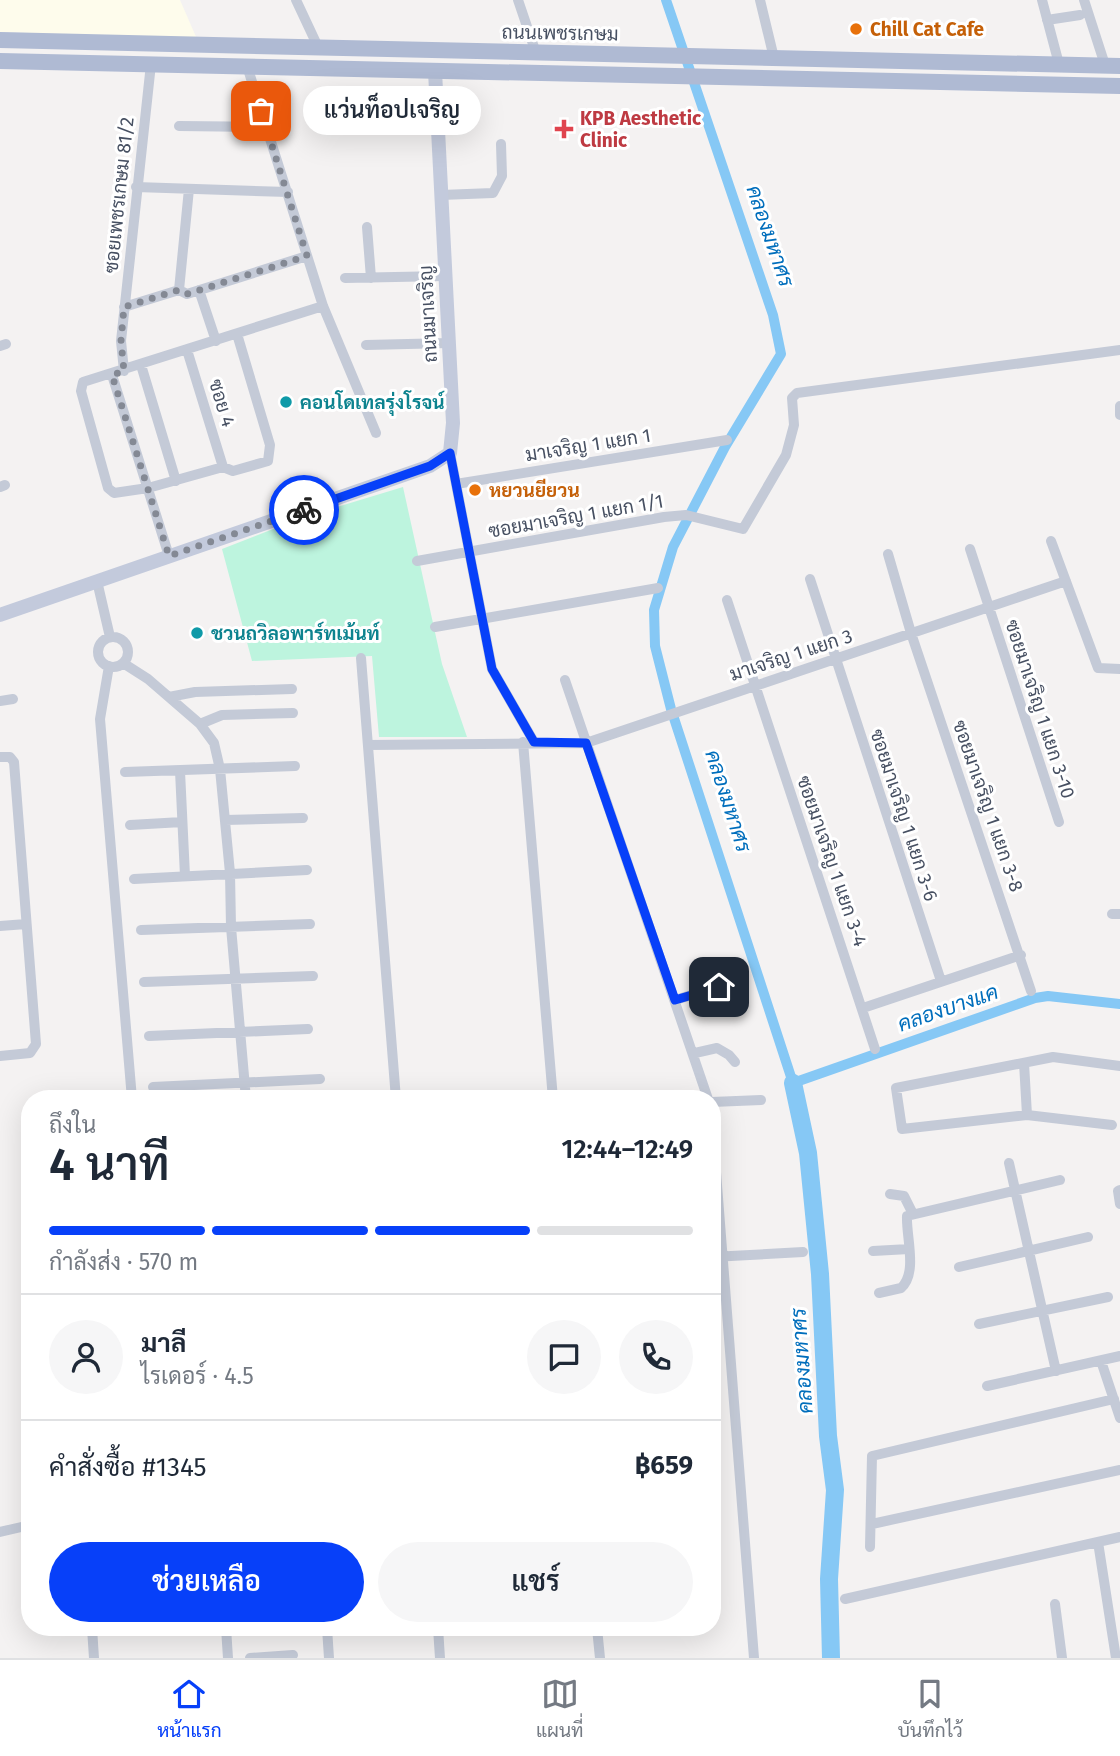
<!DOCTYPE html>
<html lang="th">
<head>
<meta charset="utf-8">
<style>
  body { margin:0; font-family:"Fira Sans",Sarabun,sans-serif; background:#f6f6f7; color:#1f2937; height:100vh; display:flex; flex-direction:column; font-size:26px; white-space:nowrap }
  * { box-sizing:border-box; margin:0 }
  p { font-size:23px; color:#747a83 }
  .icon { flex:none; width:38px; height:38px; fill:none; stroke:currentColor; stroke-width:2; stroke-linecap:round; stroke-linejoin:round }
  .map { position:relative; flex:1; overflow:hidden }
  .drawer { position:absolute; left:21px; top:1090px; width:700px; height:546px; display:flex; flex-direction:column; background:#fff; border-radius:28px; box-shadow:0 7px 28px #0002 }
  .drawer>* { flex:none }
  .pin { position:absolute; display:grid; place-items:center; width:60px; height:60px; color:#fff; margin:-30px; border-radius:14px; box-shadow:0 4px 10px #0006 }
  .courier { position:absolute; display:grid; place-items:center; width:70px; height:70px; margin:-35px; border:5px solid #0740f9; border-radius:50%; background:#fff; color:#222; box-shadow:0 2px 9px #0007 }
  .bubble { position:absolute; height:49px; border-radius:24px; background:#fff; box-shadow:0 7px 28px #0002; font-size:23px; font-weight:600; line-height:49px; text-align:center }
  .summary em { font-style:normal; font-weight:600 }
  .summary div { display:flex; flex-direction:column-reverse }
  .summary { display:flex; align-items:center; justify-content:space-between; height:119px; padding:0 28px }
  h1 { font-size:46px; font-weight:600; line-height:52px }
  .bar { display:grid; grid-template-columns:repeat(4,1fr); gap:10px 7px; align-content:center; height:84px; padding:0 28px }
  .bar i { height:9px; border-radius:5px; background:#e0e1e3 }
  .bar .active { background:#0740f9 }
  .bar p { grid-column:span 4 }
  .line { display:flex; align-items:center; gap:18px; padding:0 28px; border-top:2px solid #e0e1e3 }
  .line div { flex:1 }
  .round { display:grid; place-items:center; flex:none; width:74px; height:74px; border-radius:37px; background:#f6f6f7 }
  .cta { display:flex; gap:14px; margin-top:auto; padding:14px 28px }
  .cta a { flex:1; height:80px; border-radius:42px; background:#0740f9; color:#fff; font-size:28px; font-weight:600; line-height:80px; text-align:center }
  .cta a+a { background:#f6f6f7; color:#1f2937 }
  .tabs { display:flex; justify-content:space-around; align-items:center; height:98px; border-top:2px solid #e0e1e3; background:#fff; font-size:19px; color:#747a83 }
  .tabs a { display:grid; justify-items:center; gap:4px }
  .tabs .active { color:#0740f9 }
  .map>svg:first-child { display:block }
  .commercial { fill:#fefcec }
  .green { fill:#bdf4de }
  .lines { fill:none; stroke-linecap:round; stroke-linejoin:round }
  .canal { stroke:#86c8f5; stroke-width:10 }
  .river { stroke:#86c8f5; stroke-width:18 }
  .minor { stroke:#c4cad7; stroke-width:10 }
  .secondary { stroke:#c3cadc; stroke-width:14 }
  .primary { stroke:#afbad3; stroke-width:16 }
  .done { stroke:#848994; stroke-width:7; stroke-dasharray:0 12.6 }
  .route { stroke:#0740f9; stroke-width:9 }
  .food-dot { fill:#e8710a; stroke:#fff; stroke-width:2.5 }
  .health-dot { fill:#e0444e; stroke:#fff; stroke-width:2.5 }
  .culture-dot { fill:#0f9aa8; stroke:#fff; stroke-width:2.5 }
  .labels { text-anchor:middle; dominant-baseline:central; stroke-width:6; stroke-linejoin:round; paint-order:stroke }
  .food-label { font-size:19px; font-weight:bold; fill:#c56008; stroke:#fff; text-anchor:start }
  .street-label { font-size:19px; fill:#475062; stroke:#fff }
  .health-label { font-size:19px; font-weight:bold; fill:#be3a42; stroke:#fff; text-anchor:start }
  .culture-label { font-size:19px; font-weight:bold; fill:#0d838f; stroke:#fff; text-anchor:start }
  .water-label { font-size:21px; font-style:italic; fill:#006ebc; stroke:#fff }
</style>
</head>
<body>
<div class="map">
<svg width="1120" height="1658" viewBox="0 0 1120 1658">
  <rect width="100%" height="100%" fill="#f4f2f2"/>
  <path class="commercial" d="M 0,0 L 180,0 L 197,39 L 0,32 Z"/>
  <path class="green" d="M 403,487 L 442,664 L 467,737 L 379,737 L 372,656 L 252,661 L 222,549 L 304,517 Z"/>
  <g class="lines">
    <path class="canal" d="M 666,0 L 773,315 L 781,354 L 725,447 L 673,547 L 654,610 L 655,646 L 671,709 L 793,1083 L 1035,998 L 1048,996 L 1120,1004"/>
    <path class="river" d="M 793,1083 L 808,1153 L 820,1274 L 828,1436 L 835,1490 L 829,1579 L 831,1658"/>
    <path class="minor" d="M 296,0 L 319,49
      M 518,0 L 536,53
      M 760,0 L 774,58
      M 1042,0 L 1059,64
      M 1084,0 L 1105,65
      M 1047,20 L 1080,15
      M 247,66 L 323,306 L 376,433
      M 179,126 L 267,127
      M 136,187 L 288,192
      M 441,195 L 493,193 L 502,176 L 501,144
      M 367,227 L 371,278
      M 345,278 L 445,276
      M 179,290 L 189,189
      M 199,290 L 216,341
      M 124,307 L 179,290 L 187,294 L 307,256
      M 237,334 L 270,445 L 268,461 L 233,471 L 223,467 L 148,488 L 114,493 L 108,488 L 81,391 L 83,382 L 323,306
      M 366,345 L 449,343
      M 0,346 L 6,344
      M 187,350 L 223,467
      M 141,365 L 176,481
      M 124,371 L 121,341 L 151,64
      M 112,375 L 169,556
      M 1120,406 L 1120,415
      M 450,453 L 492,669 L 534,742
      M 456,484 L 727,440
      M 0,487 L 5,485
      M 1051,541 L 1098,668 L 1120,669
      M 970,549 L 1059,822
      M 888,554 L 911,633 L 1031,991
      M 417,561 L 664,517 L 686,515 L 743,529 L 786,455 L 794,425 L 792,398 L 797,393 L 1120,350
      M 810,579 L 941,981
      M 97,581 L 110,637
      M 727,600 L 875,1049
      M 435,627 L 658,588
      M98 652a15 15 0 1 1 30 0a15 15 0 1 1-30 0Z
      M 361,658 L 396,1099
      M 123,663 L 148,679 L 200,724 L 214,743 L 220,769 L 230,873 L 231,927 L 246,1099
      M 109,666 L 100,719 L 132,1099
      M 565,680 L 708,1099
      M 169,697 L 195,692 L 292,689
      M 0,701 L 13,699
      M 200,724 L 222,715 L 293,713
      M 523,742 L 553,1099
      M 368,745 L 586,743 L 1066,581
      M 0,757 L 10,757 L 14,762 L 36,1044 L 30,1053 L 0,1056
      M 180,771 L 185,876
      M 125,772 L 295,766
      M 225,820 L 303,818
      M 130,825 L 182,822
      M 134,879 L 307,870
      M 1112,914 L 1120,914
      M 0,926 L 26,924
      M 141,930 L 310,924
      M 144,982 L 313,976
      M 675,1000 L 741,980
      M 863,1008 L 1021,955
      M 149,1036 L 308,1029
      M 695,1053 L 717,1048 L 729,1055 L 735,1062
      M 1024,1063 L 1027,1115
      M 153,1087 L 320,1079
      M 712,1102 L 761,1100
      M 712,1121 L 754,1658
      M 1112,1125 L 1027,1115 L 902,1129 L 896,1088 L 1053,1057 L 1120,1066
      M 1009,1163 L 1056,1371
      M 1120,1190 L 1118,1191 L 1120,1204
      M 890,1194 L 904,1196 L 913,1214
      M 873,1251 L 909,1249
      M 712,1257 L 803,1252
      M 959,1267 L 1088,1237
      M 879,1293 L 901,1288 C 918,1273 906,1237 907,1216 L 1060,1180
      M 979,1324 L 1108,1297
      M 1101,1361 L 1120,1418
      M 987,1386 L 1120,1356
      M 872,1524 L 1120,1470
      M 0,1532 L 30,1525
      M 1098,1542 L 1116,1658
      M 870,1547 L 872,1456 L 1114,1399
      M 845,1599 L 1120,1537
      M 1055,1604 L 1062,1658
      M 92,1628 L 94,1658
      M 226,1628 L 228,1658
      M 327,1628 L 329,1658
      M 438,1628 L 440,1658
      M 597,1628 L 600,1658
      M 250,1658 L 293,1655"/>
    <path class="secondary" d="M 0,615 L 430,466 L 450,453 L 453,423 L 435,71"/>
    <path class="primary" d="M 0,40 L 1120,66
      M 0,61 L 1120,86"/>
  </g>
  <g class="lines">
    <path class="done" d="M 261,111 L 307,256 L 187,294 L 179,290 L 124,307 L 121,341 L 124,371 L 112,375 L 169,556 L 304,510"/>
    <path class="route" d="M 304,510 L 430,466 L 450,453 L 492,669 L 534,742 L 586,743 L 675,1000 L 719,987"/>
  </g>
  <g class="food-dot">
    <circle cx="856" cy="29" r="7"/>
    <circle cx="475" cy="490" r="7"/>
  </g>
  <path class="health-dot" d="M560.5 118.5h7v7h7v7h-7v7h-7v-7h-7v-7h7z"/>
  <g class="culture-dot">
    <circle cx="286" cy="402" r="7"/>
    <circle cx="197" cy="633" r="7"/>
  </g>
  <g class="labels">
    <g class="food-label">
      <text x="870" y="29">Chill Cat Cafe</text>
      <text x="489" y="490">หยวนยียวน</text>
    </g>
    <g class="street-label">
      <text transform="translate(560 33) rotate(1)">ถนนเพชรเกษม</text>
      <text transform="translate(119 195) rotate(-84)">ซอยเพชรเกษม 81/2</text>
      <text transform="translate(428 314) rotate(-93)">ถนนมาเจริญ</text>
      <text transform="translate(222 403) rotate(73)">ซอย 4</text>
      <text transform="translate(588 445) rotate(-9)">มาเจริญ 1 แยก 1</text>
      <text transform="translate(576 516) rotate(-10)">ซอยมาเจริญ 1 แยก 1/1</text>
      <text transform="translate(791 655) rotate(-18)">มาเจริญ 1 แยก 3</text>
      <text transform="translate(1040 709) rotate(72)">ซอยมาเจริญ 1 แยก 3-10</text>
      <text transform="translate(988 806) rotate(71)">ซอยมาเจริญ 1 แยก 3-8</text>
      <text transform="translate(904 815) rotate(72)">ซอยมาเจริญ 1 แยก 3-6</text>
      <text transform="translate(832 861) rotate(71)">ซอยมาเจริญ 1 แยก 3-4</text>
    </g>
    <g class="health-label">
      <text x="580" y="118">KPB Aesthetic<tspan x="580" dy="22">Clinic</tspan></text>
    </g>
    <g class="culture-label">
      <text x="300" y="402">คอนโดเทลรุ่งโรจน์</text>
      <text x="211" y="633">ชวนถวิลอพาร์ทเม้นท์</text>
    </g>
    <g class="water-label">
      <text transform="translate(770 236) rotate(71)">คลองมหาศร</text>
      <text transform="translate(728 801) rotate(72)">คลองมหาศร</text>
      <text transform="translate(948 1008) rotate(-19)">คลองบางแค</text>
      <text transform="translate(802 1361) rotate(-94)">คลองมหาศร</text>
    </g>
  </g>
</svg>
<div class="pin" style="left:261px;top:111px;background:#ea580c"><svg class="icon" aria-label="bag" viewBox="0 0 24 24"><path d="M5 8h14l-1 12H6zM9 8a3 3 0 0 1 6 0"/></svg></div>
<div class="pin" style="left:719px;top:987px;background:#1f2937"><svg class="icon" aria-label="home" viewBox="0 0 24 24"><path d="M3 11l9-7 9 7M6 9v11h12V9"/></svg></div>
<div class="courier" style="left:304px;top:510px"><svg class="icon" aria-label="bike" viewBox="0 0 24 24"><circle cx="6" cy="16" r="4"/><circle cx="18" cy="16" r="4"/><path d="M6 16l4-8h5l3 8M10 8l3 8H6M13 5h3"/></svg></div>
<div class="bubble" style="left:303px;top:86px;width:178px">แว่นท็อปเจริญ</div>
<section class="drawer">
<div class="summary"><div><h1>4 นาที</h1><p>ถึงใน</p></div><em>12:44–12:49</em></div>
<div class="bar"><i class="active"></i><i class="active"></i><i class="active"></i><i></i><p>กำลังส่ง · 570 m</p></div>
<div class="line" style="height:126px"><a class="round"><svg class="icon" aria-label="person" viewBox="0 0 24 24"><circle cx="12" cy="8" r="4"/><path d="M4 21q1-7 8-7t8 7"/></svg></a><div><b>มาลี</b><p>ไรเดอร์ · 4.5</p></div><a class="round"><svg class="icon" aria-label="chat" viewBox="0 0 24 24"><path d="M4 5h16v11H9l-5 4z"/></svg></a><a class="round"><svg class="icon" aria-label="phone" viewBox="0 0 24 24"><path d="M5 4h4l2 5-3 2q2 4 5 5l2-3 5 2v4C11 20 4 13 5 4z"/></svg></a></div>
<div class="line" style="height:91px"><div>คำสั่งซื้อ #1345</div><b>฿659</b></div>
<div class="cta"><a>ช่วยเหลือ</a><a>แชร์</a></div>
</section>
</div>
<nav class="tabs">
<a class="active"><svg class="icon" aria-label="home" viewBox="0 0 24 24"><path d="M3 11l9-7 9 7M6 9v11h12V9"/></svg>หน้าแรก</a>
<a><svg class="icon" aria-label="map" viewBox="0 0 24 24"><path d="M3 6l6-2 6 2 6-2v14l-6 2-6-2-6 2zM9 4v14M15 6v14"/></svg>แผนที่</a>
<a><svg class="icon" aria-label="saved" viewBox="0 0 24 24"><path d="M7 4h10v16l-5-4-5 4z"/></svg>บันทึกไว้</a>
</nav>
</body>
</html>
